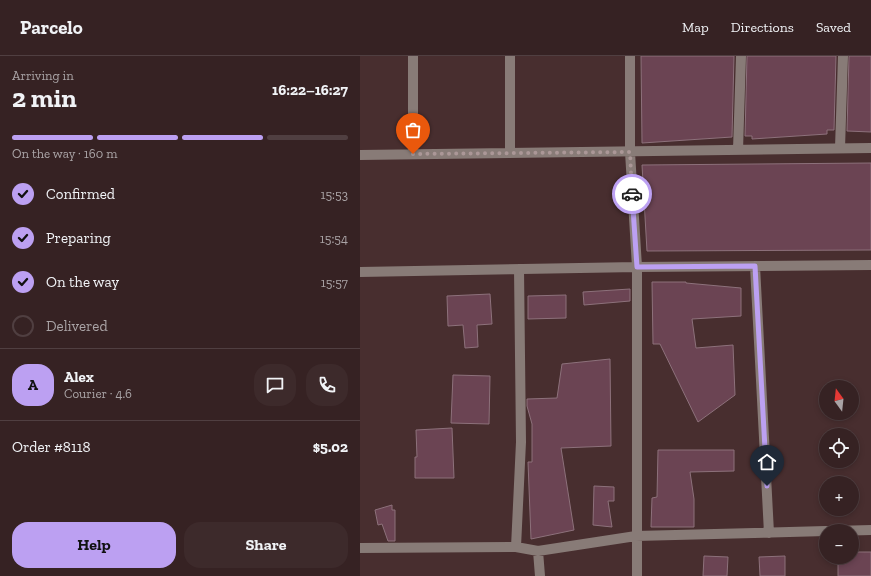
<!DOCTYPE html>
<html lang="en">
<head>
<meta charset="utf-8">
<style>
  body { margin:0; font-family:"Zilla Slab",serif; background:#3d2a2b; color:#f1f3f6; height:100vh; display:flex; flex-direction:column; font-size:15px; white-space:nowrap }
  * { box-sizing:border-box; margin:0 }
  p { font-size:13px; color:#aaa4a6 }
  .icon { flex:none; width:22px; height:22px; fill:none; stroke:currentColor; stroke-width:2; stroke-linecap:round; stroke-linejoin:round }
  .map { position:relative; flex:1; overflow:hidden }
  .drawer { display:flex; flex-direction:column; background:#362223; width:360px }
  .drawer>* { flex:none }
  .needle { width:26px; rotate:345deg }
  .fabs { position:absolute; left:459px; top:324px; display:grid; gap:8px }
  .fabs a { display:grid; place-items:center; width:40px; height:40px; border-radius:50%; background:#362223; box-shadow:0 2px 6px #0003,0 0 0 1px #503f41; font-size:20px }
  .pin { position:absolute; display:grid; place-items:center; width:34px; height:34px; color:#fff; margin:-41px -17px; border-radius:50% 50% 50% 0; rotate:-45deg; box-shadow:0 0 4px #0007 }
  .pin .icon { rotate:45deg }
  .courier { position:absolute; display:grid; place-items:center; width:40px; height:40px; margin:-20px; border:3px solid #bca0f2; border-radius:50%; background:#fff; color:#222; box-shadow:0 1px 5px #0007 }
  .overview em { font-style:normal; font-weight:800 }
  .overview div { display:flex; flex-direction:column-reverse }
  .overview { display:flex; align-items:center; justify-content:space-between; height:68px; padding:0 12px }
  h1 { font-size:26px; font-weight:800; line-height:30px }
  .bar { display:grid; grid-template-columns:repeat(4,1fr); gap:6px 4px; align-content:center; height:48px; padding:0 12px }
  .bar i { height:5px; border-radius:3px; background:#503f41 }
  .bar .selected { background:#bca0f2 }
  .bar p { grid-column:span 4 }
  .line { display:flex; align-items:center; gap:10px; padding:0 12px; border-top:1px solid #503f41 }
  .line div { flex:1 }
  .round { display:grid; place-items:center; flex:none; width:42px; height:42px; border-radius:16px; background:#3d2a2b }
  ol { padding:0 12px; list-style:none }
  li { display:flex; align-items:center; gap:12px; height:44px }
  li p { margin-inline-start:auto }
  li .icon { padding:4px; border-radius:50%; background:#bca0f2; color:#111; stroke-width:4 }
  li:last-child { color:#aaa4a6 }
  li i { width:22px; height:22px; border:2px solid #503f41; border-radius:50% }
  .cta { display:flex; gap:8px; margin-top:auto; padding:8px 12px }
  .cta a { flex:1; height:46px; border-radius:16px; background:#bca0f2; color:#111; font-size:16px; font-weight:800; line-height:46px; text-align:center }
  .cta a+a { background:#3d2a2b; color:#f1f3f6 }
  header { display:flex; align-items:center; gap:24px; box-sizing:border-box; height:56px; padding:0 20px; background:#362223; border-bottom:1px solid #503f41 }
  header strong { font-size:19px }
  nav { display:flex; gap:22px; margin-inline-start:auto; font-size:14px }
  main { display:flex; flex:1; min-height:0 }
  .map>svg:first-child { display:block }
  .building { fill:#6b4453; stroke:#8d717b }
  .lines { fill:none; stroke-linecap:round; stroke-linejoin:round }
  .minor { stroke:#887b77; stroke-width:10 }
  .done { stroke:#ab9797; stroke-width:4; stroke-dasharray:0 7.2 }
  .route { stroke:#bca0f2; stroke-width:5 }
</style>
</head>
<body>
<header>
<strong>Parcelo</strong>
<nav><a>Map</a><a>Directions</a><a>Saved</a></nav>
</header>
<main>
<section class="drawer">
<div class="overview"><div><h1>2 min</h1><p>Arriving in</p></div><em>16:22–16:27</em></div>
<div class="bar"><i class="selected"></i><i class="selected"></i><i class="selected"></i><i></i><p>On the way · 160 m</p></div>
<ol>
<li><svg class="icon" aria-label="check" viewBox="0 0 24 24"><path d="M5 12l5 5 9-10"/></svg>Confirmed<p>15:53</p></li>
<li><svg class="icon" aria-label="check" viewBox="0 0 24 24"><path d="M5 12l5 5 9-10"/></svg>Preparing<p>15:54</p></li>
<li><svg class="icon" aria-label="check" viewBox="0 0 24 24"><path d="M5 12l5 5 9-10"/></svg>On the way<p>15:57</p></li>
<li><i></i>Delivered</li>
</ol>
<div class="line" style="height:72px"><b class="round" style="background:#bca0f2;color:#111">A</b><div><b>Alex</b><p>Courier · 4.6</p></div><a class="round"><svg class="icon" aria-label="chat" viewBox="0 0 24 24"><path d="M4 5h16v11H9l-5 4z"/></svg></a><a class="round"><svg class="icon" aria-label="phone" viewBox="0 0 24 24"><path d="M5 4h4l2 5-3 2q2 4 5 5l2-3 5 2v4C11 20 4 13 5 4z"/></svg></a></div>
<div class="line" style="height:52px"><div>Order #8118</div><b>$5.02</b></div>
<div class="cta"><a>Help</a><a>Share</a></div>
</section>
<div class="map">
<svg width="511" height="520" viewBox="0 0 511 520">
  <rect width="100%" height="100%" fill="#482e2f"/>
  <path class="building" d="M 281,0 L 374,0 L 372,81 L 282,87 Z
    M 387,0 L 476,0 L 474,74 L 467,74 L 467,78 L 392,83 L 392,80 L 385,80 Z
    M 489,0 L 511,0 L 511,76 L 487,75 Z
    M 511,107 L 511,194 L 287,195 L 282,109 Z
    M 292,226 L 326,226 L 326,227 L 381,232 L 381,260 L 332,263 L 336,292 L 373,289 L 375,339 L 338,366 L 300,288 L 293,288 Z
    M 270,233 L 270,245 L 224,249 L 223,236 Z
    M 130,238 L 132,268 L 117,269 L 118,291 L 105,292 L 103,269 L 88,270 L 87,240 Z
    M 206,239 L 206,262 L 168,263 L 168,240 Z
    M 250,303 L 251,390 L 201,392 L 214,474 L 171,483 L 168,406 L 172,406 L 172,368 L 167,350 L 167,343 L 197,342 L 202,308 Z
    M 93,319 L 130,320 L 129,368 L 91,367 Z
    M 92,372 L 94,422 L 55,422 L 55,401 L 57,401 L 56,374 Z
    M 298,394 L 374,394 L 374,415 L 330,416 L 334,443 L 334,471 L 291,471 L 292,442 L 297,441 Z
    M 234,430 L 254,431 L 254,445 L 248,445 L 252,471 L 233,469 Z
    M 32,449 L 32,454 L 35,454 L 35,485 L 28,485 L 22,468 L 18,469 L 15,454 Z
    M 492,496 L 511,496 L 511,520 L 478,520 L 478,501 L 492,501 Z
    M 344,500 L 368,501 L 367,520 L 343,520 Z
    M 425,500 L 425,520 L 400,520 L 399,501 Z"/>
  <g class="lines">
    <path class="minor" d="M 270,0 L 270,96 L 277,211 L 277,520
      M 480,92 L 483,0
      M 378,94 L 381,0
      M 150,97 L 150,0
      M 53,98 L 53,0
      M 0,99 L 511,92
      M 395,210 L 409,477
      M 0,216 L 277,211 L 511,209
      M 474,475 L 511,474
      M 156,491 L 161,386 L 159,213
      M 0,492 L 156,491 L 178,495 L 276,480 L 466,475
      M 178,495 L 180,520"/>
  </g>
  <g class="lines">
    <path class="done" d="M 53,98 L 270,96 L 272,138"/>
    <path class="route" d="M 272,138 L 277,211 L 395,210 L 407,430"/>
  </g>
</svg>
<div class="fabs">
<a><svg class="needle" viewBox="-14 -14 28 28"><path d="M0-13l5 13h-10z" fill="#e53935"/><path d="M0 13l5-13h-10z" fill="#aaa4a6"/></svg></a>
<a><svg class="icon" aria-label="locate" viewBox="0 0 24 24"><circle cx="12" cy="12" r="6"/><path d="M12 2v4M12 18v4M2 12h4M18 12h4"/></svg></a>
<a>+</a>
<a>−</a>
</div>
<div class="pin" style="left:53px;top:98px;background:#ea580c"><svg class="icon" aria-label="bag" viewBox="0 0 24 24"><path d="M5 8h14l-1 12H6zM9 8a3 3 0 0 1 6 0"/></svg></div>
<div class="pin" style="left:407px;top:430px;background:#1f2937"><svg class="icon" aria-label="home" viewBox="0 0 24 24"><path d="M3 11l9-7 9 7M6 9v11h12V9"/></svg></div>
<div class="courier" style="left:272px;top:138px"><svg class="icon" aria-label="car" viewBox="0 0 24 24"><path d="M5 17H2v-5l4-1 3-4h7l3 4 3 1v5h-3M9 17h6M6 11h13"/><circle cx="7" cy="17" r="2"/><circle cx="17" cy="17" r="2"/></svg></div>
</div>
</main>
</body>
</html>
